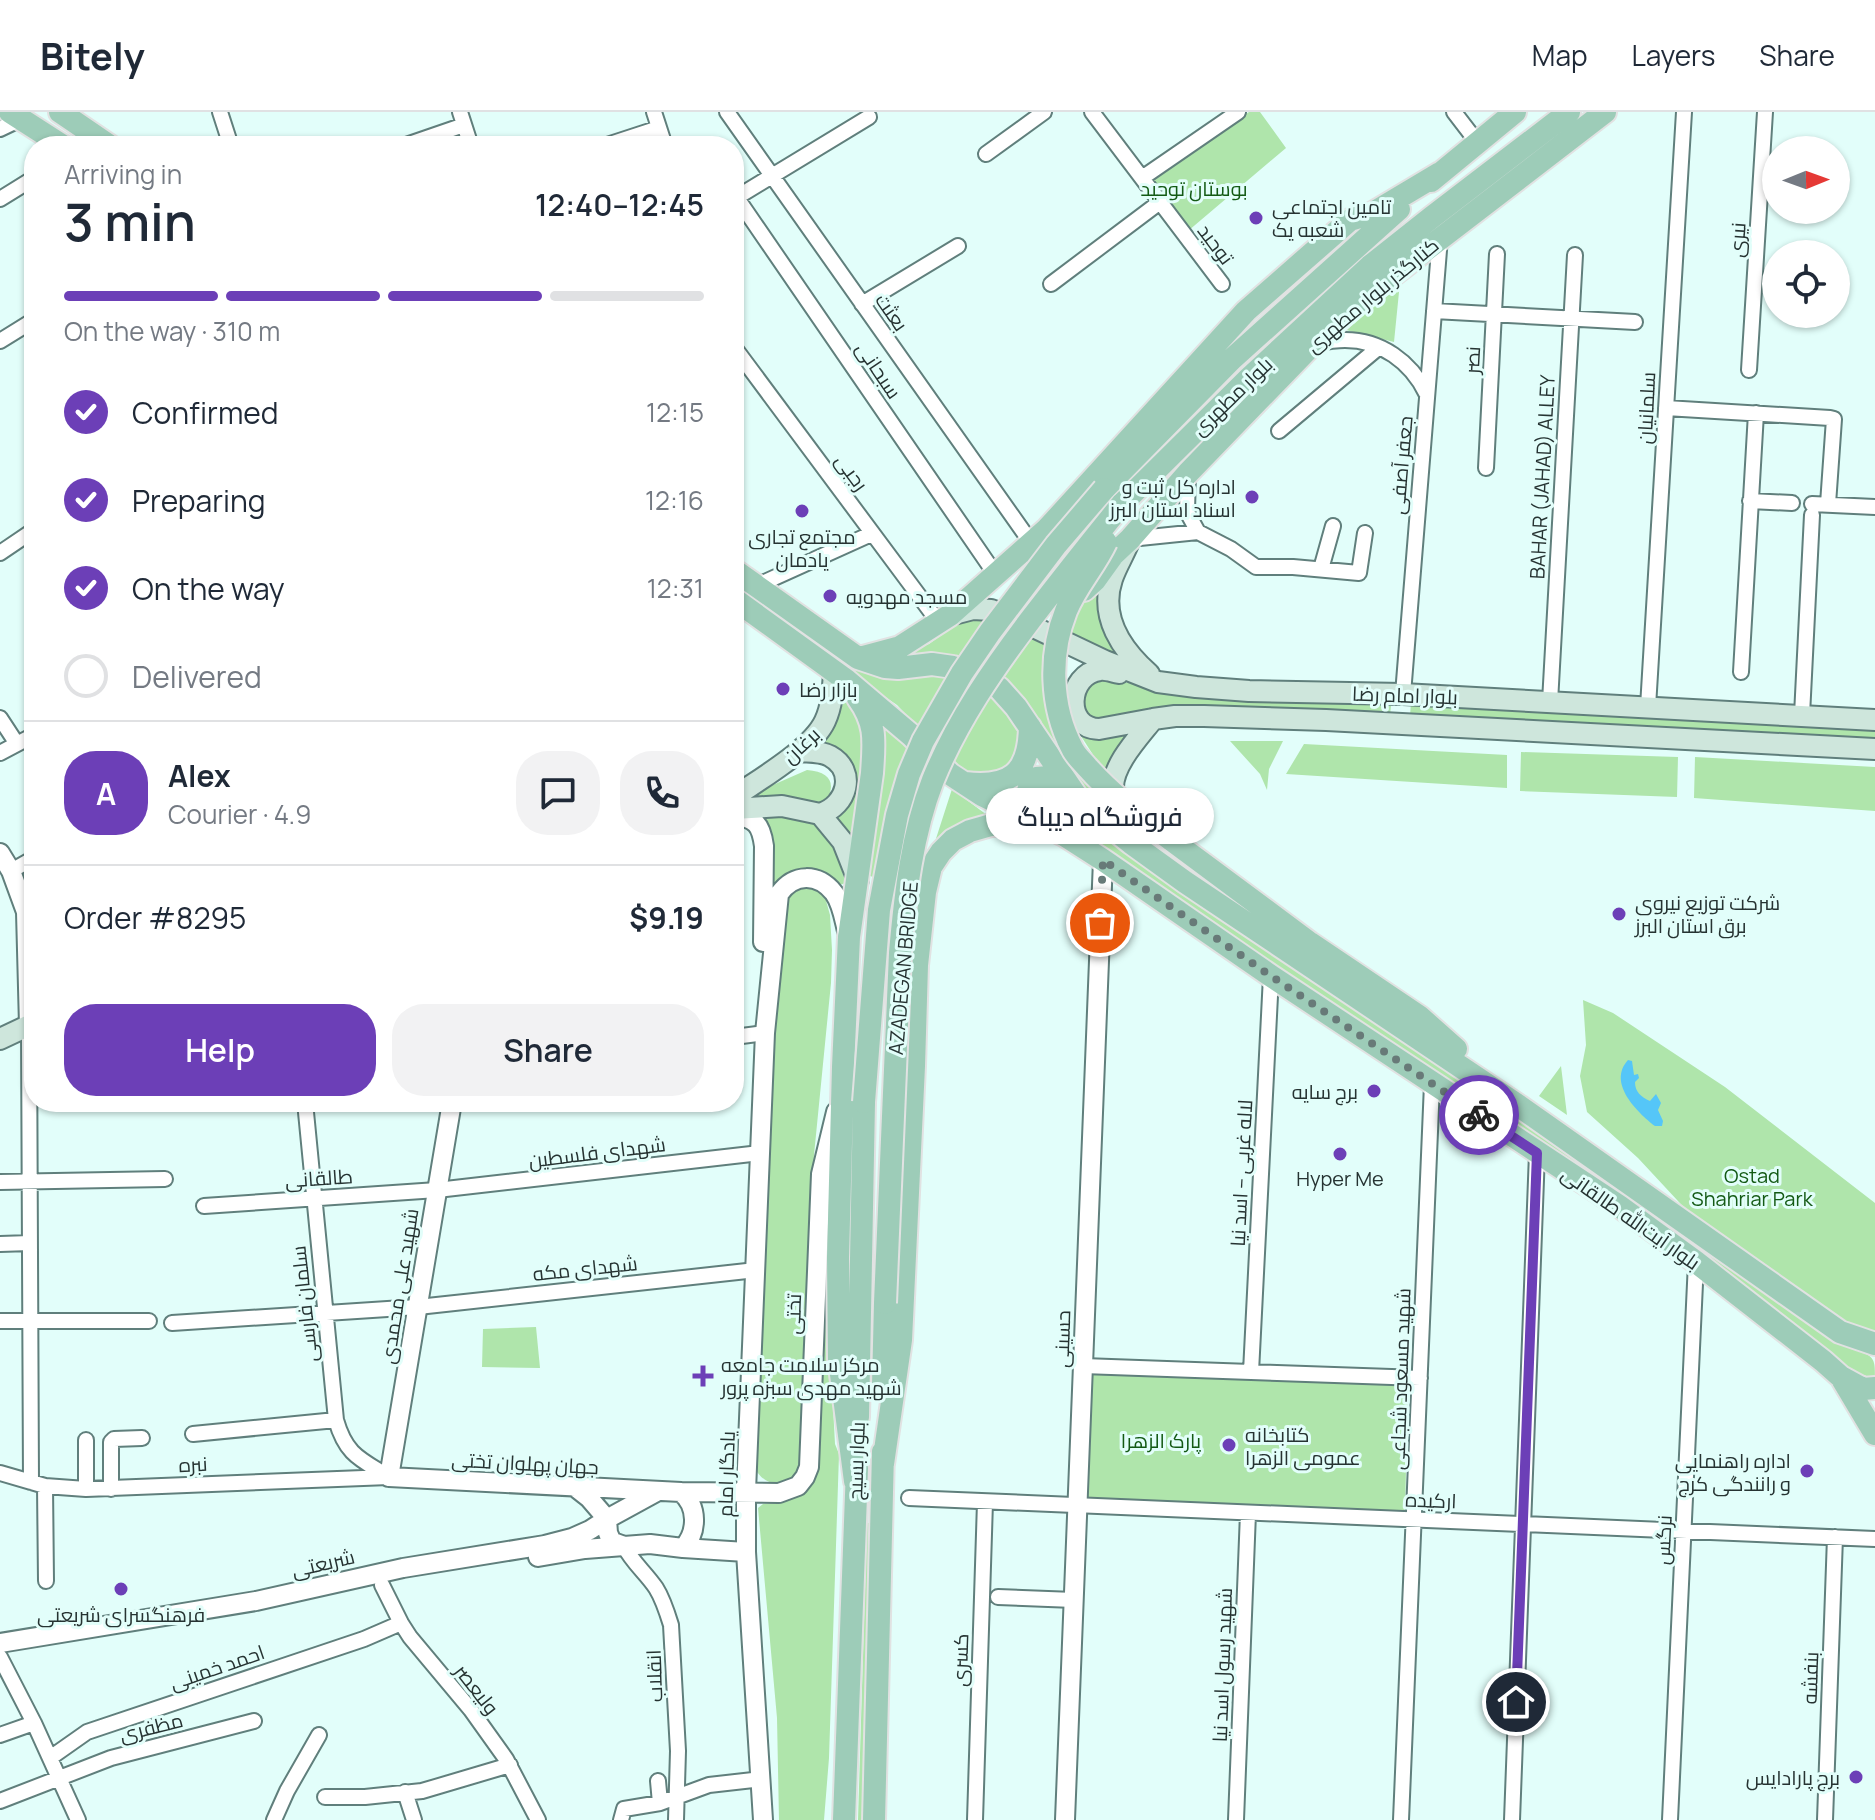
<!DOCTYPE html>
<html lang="en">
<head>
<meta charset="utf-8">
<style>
  body { margin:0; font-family:Manrope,Cairo,sans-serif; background:#f2f2f3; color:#1f2937; height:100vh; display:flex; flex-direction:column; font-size:30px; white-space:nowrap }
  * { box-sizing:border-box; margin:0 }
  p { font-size:26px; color:#747a83 }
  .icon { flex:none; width:44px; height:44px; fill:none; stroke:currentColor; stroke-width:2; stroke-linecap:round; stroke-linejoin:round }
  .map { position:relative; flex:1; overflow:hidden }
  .details { position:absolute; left:24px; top:24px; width:720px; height:976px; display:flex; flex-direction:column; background:#fff; border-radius:32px; box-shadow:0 2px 6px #0004 }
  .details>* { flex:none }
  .needle { width:52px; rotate:89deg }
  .buttons { position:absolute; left:1762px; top:24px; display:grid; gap:16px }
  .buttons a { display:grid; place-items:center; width:88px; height:88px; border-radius:50%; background:#fff; box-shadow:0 2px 6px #0004; font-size:40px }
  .pin { position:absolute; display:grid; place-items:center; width:68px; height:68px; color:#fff; margin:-34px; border:4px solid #fff; border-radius:50%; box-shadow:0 2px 8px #0007 }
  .courier { position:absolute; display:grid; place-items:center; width:80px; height:80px; margin:-40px; border:6px solid #6c3fb7; border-radius:50%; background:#fff; color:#222; box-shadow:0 2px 10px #0007 }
  .bubble { position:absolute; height:56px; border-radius:28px; background:#fff; box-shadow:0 2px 6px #0004; font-size:26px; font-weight:600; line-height:56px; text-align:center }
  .head em { font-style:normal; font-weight:600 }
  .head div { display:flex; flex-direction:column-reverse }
  .head { display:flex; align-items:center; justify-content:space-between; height:136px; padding:0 40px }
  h1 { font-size:52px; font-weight:600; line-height:60px }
  .bar { display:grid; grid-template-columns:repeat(4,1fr); gap:12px 8px; align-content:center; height:96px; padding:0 40px }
  .bar i { height:10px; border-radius:6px; background:#e0e1e3 }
  .bar .selected { background:#6c3fb7 }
  .bar p { grid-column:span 4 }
  .line { display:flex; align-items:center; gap:20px; padding:0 40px; border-top:2px solid #e0e1e3 }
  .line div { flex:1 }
  .round { display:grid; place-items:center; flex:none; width:84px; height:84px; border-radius:32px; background:#f2f2f3 }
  ol { padding:0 40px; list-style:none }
  li { display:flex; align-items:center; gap:24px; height:88px }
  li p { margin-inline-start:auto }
  li .icon { padding:8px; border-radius:50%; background:#6c3fb7; color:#fff; stroke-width:4 }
  li:last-child { color:#747a83 }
  li i { width:44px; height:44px; border:4px solid #e0e1e3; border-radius:50% }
  .cta { display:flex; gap:16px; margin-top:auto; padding:16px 40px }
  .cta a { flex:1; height:92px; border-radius:32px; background:#6c3fb7; color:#fff; font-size:32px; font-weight:600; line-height:92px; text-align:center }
  .cta a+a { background:#f2f2f3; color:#1f2937 }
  header { display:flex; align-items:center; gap:48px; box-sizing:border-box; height:112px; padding:0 40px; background:#fff; border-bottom:2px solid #e0e1e3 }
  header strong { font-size:38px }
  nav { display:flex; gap:44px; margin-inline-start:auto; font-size:28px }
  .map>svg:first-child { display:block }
  .green { fill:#afe5ab }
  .water { fill:#55c6f8 }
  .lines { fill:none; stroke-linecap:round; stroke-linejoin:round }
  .minor-casing { stroke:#607f7c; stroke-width:18 }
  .tertiary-casing { stroke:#607f7c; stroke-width:22 }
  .secondary-casing { stroke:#607f7c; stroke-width:24 }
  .primary-casing { stroke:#e1e2e2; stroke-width:26 }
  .minor { stroke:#fff; stroke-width:14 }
  .tertiary { stroke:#fff; stroke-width:18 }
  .secondary { stroke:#cee6dc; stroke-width:20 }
  .primary { stroke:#9dccb8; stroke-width:22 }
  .primary-bridge-casing { stroke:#e1e2e2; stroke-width:26; stroke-linecap:butt }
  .primary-bridge { stroke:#9dccb8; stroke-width:22 }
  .done { stroke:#687a78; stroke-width:8; stroke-dasharray:0 14.4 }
  .route { stroke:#6c3fb7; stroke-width:10 }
  .poi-dot { fill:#6c3fb7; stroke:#e2fefa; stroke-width:3 }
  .labels { text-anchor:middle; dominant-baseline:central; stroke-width:6; stroke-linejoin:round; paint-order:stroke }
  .park-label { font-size:20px; fill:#135a14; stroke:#e2fefa }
  .poi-label { font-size:20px; fill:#263332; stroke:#e2fefa; text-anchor:start }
  .street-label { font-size:20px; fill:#263332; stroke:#e2fefa }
</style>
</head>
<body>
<header>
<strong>Bitely</strong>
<nav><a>Map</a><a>Layers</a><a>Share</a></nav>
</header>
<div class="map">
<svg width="1875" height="1708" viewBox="0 0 1875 1708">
  <rect width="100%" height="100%" fill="#e2fefa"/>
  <path class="green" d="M 1249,0 L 1260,0 L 1286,36 L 1188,119 L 1148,72 Z
    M 1400,170 L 1394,230 L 1342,217 Z
    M 1117,446 L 1106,467 L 1132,555 L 1065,523 L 1072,505 Z
    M 990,504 L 960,548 L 907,540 L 929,532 L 959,510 Z
    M 1032,522 L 1051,529 L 1047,558 L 1108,689 L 1108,700 L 1086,681 L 1008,569 L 1002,565 Z
    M 849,553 L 878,563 L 928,560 L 951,562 L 921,618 L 897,593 L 846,558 Z
    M 1095,567 L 1112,568 L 1205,585 L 1391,594 L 1390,603 L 1093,614 L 1077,587 Z
    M 840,578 L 852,588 L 867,627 L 850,740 L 830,706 L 849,684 L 817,635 L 832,617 L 843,592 Z
    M 990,578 L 1013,598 L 1022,628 L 1011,654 L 978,667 L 949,654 Z
    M 1411,590 L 1875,616 L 1875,628 L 1410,604 Z
    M 874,600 L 911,633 L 877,767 L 866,762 Z
    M 1077,618 L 1140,619 L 1110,669 Z
    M 1230,629 L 1283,629 L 1269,657 L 1267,678 L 1260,662 Z
    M 1304,632 L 1507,643 L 1507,676 L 1286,662 Z
    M 1521,640 L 1678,645 L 1677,685 L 1520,679 Z
    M 1695,645 L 1875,655 L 1875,699 L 1694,686 Z
    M 807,658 C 833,660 837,674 823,694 L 743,686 Z
    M 1037,676 L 1050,676 L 1157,765 L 1744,1157 L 1857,1238 C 1875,1245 1875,1247 1875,1267 L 1854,1265 L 1843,1251 L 1830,1239 L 1684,1128 L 1054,705 L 1040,694 Z
    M 952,677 L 995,709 L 932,739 Z
    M 785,700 L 816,709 L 831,727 L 846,771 L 833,775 L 820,764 L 773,782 L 768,726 L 763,703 Z
    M 808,773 L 816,777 L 825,785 L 830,803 L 832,838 L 831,871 L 814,1043 L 800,1358 C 791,1378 764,1376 755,1356 L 770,1004 L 782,801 L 788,779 Z
    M 1583,888 L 1613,901 L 1725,975 L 1875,1091 L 1875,1222 L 1848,1217 L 1704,1117 L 1638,1046 L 1587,1000 L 1580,964 L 1586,933 Z
    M 1561,954 L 1567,1003 L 1539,984 Z
    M 826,1073 L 827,1183 L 835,1332 L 839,1342 L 829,1646 L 824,1708 L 779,1708 L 777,1606 L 758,1396 L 763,1392 L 785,1389 L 801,1381 Z
    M 536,1215 L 540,1256 L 482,1255 L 483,1217 Z
    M 1087,1260 L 1408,1273 L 1405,1400 L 1082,1390 Z
    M 867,1411 L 872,1411 L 862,1708 L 858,1708 Z"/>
  <path class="water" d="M 1628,948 L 1632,949 L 1634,963 L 1638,962 L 1639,966 L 1635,970 C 1635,980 1641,985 1650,989 L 1656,982 L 1661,991 L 1658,998 L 1663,1009 L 1662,1014 L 1655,1014 C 1637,1000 1607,971 1628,948 Z"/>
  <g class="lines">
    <defs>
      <path id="minor" d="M 220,0 L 231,34
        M 460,0 L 471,34
        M 654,0 L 665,34
        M 727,0 L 1025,422
        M 1092,0 L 1222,172
        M 1454,0 L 1477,30
        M 0,17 L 21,7
        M 403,34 L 464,13
        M 604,34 L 659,16
        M 986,42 L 1044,0
        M 1142,66 L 1238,0
        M 737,86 L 989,453
        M 0,87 L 34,66
        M 734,87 L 869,5
        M 1051,172 L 1160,90
        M 862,192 L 958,134
        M 1434,199 L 1635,210
        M 0,229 L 34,208
        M 1313,232 C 1324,230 1334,228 1345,228 C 1381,228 1411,250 1426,281
        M 734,235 L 937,508
        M 1749,258 L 1765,0
        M 1666,296 L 1830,306 L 1834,307 L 1828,392
        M 1279,319 L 1378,236
        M 1486,356 L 1497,142
        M 1188,361 L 1187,400 L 1198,420
        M 1750,389 L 1792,391
        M 1812,392 L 1875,395
        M 1130,427 L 1198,420 L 1231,437 L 1256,455 L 1293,455 L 1359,461 L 1365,421
        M 0,441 L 34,418
        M 1321,457 L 1333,414
        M 756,474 L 871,422
        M 1741,560 L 1756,301
        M 1403,582 L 1440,126
        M 1550,590 L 1575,143
        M 1648,595 L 1684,0
        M 1802,603 L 1812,403
        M 0,606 L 17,632
        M 0,641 L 34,623
        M 11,759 L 34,746
        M 29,913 L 31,1370
        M 734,925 L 765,921
        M 305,990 L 336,1308 C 346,1343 360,1347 389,1365
        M 0,1070 L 165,1067
        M 204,1094 L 437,1078 L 760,1041
        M 0,1132 L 30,1131
        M 0,1209 L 149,1209
        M 172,1211 L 418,1195 L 756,1158
        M 1083,1254 L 1420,1266
        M 1251,1260 L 1271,864
        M 193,1322 L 336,1308
        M 86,1328 L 86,1377
        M 0,1361 L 45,1374 L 86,1377 L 389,1365
        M 45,1374 L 46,1469
        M 111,1377 L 111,1330 L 114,1327 L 142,1326
        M 909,1386 L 1875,1427
        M 624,1434 C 632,1450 646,1461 656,1476 C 663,1487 667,1500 671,1513 L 678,1639 L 676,1708
        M 382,1473 L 401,1511 L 410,1525 L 471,1598 L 506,1647 L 538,1708
        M 998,1485 L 1074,1488
        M 0,1545 L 34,1611 L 78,1708
        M 0,1623 L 34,1611
        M 50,1646 L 87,1620 L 364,1527 L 401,1511
        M 658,1669 L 660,1691
        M 405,1680 L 414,1708
        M 325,1685 L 365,1685 L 422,1679 L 510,1653
        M 0,1689 L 111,1646 L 254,1609
        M 274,1708 L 287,1679 L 319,1623
        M 621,1708 L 624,1697 L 660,1691 L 709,1673 L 762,1667
        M 975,1708 L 985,1390
        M 1236,1708 L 1248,1401
        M 1401,1708 L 1432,972
        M 1512,1708 L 1537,1041
        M 1670,1708 L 1696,1150
        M 1825,1708 L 1835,1425"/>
      <path id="tertiary" d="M 734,703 C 756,707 761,712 764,734 L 763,830
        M 0,741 L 11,759 L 26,800 L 29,913
        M 452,990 L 389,1365 L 681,1380 C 698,1394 698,1420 683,1436 L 650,1432 L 624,1434 L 616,1431 L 612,1430 L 608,1421 L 607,1407 L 658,1379
        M 681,1380 L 779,1381 L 798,1374 L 805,1365 L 809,1355 L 821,1062 L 836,1000
        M 683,1436 L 746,1440
        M 538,1445 L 585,1437 L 624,1434
        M 0,1531 L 256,1489 L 403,1456 L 545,1433 L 572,1426 L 590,1418 L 607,1407 L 589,1386 L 575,1375
        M 763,1708 L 746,1440 L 746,1379 L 765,921 L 779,782 C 794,761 818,761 834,781 C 842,792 844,807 847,819
        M 1065,1708 L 1103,748"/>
      <path id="secondary" d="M 1128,432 C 1123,444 1116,455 1112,467 C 1099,505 1122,538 1149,562
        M 950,503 L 973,497 L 991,498 L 1021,509 L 1105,549 L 1158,570 L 1196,575 L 1249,579 L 1403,582 L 1875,608
        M 1119,561 C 1113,560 1106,557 1100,558 C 1067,562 1063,616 1099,617 L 1153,607 L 1175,604 L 1204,604 L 1326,608 L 1875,637
        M 799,639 C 809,640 821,639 830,644 C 857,659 847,694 820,702
        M 734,685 C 760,667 812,637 825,609 C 832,594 833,577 834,560
        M 734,697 L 782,694 L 820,702 L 843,730 L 858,768
        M 1131,731 C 1123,713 1114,696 1113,677 C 1112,653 1139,625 1153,607
        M 0,927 L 34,911"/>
      <path id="primary" d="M 10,0 L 63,34
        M 60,0 L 110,34
        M 1431,69 L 1515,0
        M 1104,377 L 1232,247 L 1399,97
        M 1122,392 L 1249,266 L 1370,154 L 1432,105 L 1569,0
        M 1047,417 L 1039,433 L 1037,444 L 1042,460 L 1052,471 L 1065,479 L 1084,478 L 1095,468 L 1113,443 L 1130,427 L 1188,361 L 1313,232 L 1358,190 L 1605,0
        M 734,458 L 858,546 L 885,555 L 898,556 L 932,552 L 953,555 L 971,560 L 999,576 L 1016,595 L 1081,691 L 1131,731 L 1185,770 L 1519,994 L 1840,1220 L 1875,1232
        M 734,487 L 846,568 L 911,623 L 950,662 L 982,683 L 1064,723 L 1103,748 L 1271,864 L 1619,1094 L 1696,1150 L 1823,1249 L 1841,1265 L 1875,1322
        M 859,546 L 900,535 L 950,503 L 1047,417 L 1246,199 L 1350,108 L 1373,101 L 1440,61
        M 965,671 C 1010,676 1029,662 1030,615
        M 1049,710 C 1035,697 1017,685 1036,666 L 1050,665 L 1069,679
        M 1170,727 L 1310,831 L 1420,905 L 1456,937
        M 1841,1265 L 1863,1277 L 1875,1276
        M 883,1273 L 885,1191
        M 858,1305 L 864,990
        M 883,1352 L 901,1228 L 914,954 L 917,853 L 925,780 L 931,755 L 941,740 L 953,728 L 970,719 L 991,713 L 1024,712 L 1036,716
        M 855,1369 L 839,1247 L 838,1145 L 843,955 L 849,825 L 872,661 C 874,630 877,612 858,586
        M 844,1708 L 857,1356
        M 874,1708 L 883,1340"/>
    </defs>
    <use href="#minor" class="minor-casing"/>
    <use href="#tertiary" class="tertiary-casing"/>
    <use href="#secondary" class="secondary-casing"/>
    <use href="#primary" class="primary-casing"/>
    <use href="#minor" class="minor"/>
    <use href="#tertiary" class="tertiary"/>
    <use href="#secondary" class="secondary"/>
    <use href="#primary" class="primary"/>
    <defs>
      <path id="primary-bridge" d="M 1106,430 C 1095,454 1076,474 1066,499 C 1049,542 1050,594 1072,636 C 1075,643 1082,649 1087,655 C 1111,682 1140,705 1170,727
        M 864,990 L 879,798 L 897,703 L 909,662 L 923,629 L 962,561 L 990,520 L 1056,433 L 1104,377
        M 885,1191 L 900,841 C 905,783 912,722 933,668 C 957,609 993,557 1031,507 C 1061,468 1091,430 1122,392"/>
    </defs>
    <use href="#primary-bridge" class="primary-bridge-casing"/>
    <use href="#primary-bridge" class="primary-bridge"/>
  </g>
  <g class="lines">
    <path class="done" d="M 1100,811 L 1103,748 L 1271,864 L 1479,1003"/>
    <path class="route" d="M 1479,1003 L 1537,1041 L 1516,1590"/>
  </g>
  <g class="poi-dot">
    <circle cx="1256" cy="106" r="8"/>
    <circle cx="1252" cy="385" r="8"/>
    <circle cx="802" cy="399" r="8"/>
    <circle cx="830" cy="484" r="8"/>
    <circle cx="783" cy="577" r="8"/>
    <circle cx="1619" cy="802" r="8"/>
    <circle cx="1374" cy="979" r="8"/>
    <circle cx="1340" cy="1042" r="8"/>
    <path d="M699 1252h8v8h8v8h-8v8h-8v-8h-8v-8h8z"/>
    <circle cx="1229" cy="1333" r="8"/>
    <circle cx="1807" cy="1359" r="8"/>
    <circle cx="121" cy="1477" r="8"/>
    <circle cx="1856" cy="1665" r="8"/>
  </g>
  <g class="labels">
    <g class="park-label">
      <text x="1194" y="76">بوستان توحید</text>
      <text x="1752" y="1063">Ostad<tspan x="1752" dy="23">Shahriar Park</tspan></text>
      <text x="1161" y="1328">پارک الزهرا</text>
    </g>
    <g class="poi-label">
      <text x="1272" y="94">تامین اجتماعی<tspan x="1272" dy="23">شعبه یک</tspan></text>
      <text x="1236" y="374" text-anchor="end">اداره کل ثبت و<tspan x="1236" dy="23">اسناد استان البرز</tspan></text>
      <text x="802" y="424" text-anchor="middle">مجتمع تجاری<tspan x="802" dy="23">یادمان</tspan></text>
      <text x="846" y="484">مسجد مهدویه</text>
      <text x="799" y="577">بازار رضا</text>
      <text x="1635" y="790">شرکت توزیع نیروی<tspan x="1635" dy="23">برق استان البرز</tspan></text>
      <text x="1358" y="979" text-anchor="end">برج سایه</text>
      <text x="1340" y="1066" text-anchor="middle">Hyper Me</text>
      <text x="721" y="1252">مرکز سلامت جامعه<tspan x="721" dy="23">شهید مهدی سبزه پرور</tspan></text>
      <text x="1245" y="1322">کتابخانه<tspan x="1245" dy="23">عمومی الزهرا</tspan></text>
      <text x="1791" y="1348" text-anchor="end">اداره راهنمایی<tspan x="1791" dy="23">و رانندگی کرج</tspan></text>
      <text x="121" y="1502" text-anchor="middle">فرهنگسرای شریعتی</text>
      <text x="1840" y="1665" text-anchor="end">برج پارادایس</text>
    </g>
    <g class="street-label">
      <text transform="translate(1737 128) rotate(-86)">نیری</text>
      <text transform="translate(1216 132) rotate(53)">توحید</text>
      <text transform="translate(1372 183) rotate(-40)">کنارگذر بلوار مطهری</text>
      <text transform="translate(892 200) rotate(55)">بعثت</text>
      <text transform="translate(1472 248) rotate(-87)">نصر</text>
      <text transform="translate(879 258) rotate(56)">سبحانی</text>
      <text transform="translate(1232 284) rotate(-44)">بلوار مطهری</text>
      <text transform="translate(1646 296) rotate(-87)">سلمانیان</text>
      <text transform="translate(1401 353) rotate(-85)">جعفر آصفی</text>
      <text transform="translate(852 360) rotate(54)">رجبی</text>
      <text transform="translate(1542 365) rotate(-87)">BAHAR (JAHAD) ALLEY</text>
      <text transform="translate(1405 583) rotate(2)">بلوار امام رضا</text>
      <text transform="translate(801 633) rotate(-43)">برغان</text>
      <text transform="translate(903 856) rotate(-85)">AZADEGAN BRIDGE</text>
      <text transform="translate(597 1040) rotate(-7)">شهدای فلسطین</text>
      <text transform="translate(1241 1061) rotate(-87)">لاله غربی -- اسد نیا</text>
      <text transform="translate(319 1066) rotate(-4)">طالقانی</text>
      <text transform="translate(1631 1106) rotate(35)">بلوار آیت‌الله طالقانی</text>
      <text transform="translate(585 1156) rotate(-6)">شهدای مکه</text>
      <text transform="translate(399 1174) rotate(-81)">شهید علی محمدی</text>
      <text transform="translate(304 1192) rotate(-96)">سلمان فارسی</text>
      <text transform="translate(793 1202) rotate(-88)">تختی</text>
      <text transform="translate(1062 1227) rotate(-88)">حسینی</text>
      <text transform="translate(1400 1267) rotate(-88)">شهید مسعود شجاعی</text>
      <text transform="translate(856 1349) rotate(-88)">بلوار بسیج</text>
      <text transform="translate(525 1351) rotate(3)">جهان پهلوان تختی</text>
      <text transform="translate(193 1352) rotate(-3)">نبره</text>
      <text transform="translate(726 1362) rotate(-88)">یادگار امام</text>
      <text transform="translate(1431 1388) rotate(2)">ارکیده</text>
      <text transform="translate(1663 1428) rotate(-87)">نرگس</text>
      <text transform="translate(323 1451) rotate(-13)">شریعتی</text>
      <text transform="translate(960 1548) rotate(-88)">کسری</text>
      <text transform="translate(1222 1553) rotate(-88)">شهید رسول اسد نیا</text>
      <text transform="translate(217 1555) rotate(-19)">احمد خمینی</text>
      <text transform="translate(654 1564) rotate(-92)">انقلاب</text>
      <text transform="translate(1810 1566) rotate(-88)">بنفشه</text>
      <text transform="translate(477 1577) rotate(52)">ولیعصر</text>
      <text transform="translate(151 1615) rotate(-14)">مظفری</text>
    </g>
  </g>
</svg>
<div class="buttons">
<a><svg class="needle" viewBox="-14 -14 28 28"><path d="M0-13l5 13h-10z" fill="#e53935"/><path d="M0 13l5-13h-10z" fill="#747a83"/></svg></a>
<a><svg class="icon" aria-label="locate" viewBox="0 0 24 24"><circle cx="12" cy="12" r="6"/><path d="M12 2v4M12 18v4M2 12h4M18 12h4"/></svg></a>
</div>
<div class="pin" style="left:1100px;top:811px;background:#ea580c"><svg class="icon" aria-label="bag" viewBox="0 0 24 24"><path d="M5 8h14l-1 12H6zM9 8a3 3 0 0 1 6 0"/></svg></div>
<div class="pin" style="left:1516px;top:1590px;background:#1f2937"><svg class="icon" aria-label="home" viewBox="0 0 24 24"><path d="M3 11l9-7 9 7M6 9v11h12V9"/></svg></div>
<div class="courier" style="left:1479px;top:1003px"><svg class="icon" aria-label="bike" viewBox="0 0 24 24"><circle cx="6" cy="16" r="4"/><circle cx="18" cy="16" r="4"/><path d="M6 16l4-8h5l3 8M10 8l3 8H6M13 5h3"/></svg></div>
<div class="bubble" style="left:986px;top:676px;width:228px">فروشگاه دیباگ</div>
<section class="details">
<div class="head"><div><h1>3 min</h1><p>Arriving in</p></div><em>12:40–12:45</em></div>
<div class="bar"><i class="selected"></i><i class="selected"></i><i class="selected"></i><i></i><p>On the way · 310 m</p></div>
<ol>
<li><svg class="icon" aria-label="check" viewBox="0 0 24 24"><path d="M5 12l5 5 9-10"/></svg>Confirmed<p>12:15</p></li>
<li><svg class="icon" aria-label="check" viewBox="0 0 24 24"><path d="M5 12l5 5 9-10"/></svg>Preparing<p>12:16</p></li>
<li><svg class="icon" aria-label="check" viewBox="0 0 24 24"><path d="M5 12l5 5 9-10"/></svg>On the way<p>12:31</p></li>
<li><i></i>Delivered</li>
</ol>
<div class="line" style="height:144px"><b class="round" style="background:#6c3fb7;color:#fff">A</b><div><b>Alex</b><p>Courier · 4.9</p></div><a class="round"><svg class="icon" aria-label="chat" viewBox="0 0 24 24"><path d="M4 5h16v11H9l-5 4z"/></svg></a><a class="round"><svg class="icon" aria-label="phone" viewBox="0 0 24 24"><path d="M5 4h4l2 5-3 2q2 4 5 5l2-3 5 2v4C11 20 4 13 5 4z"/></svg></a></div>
<div class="line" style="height:104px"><div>Order #8295</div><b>$9.19</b></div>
<div class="cta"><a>Help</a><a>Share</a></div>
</section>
</div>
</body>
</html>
